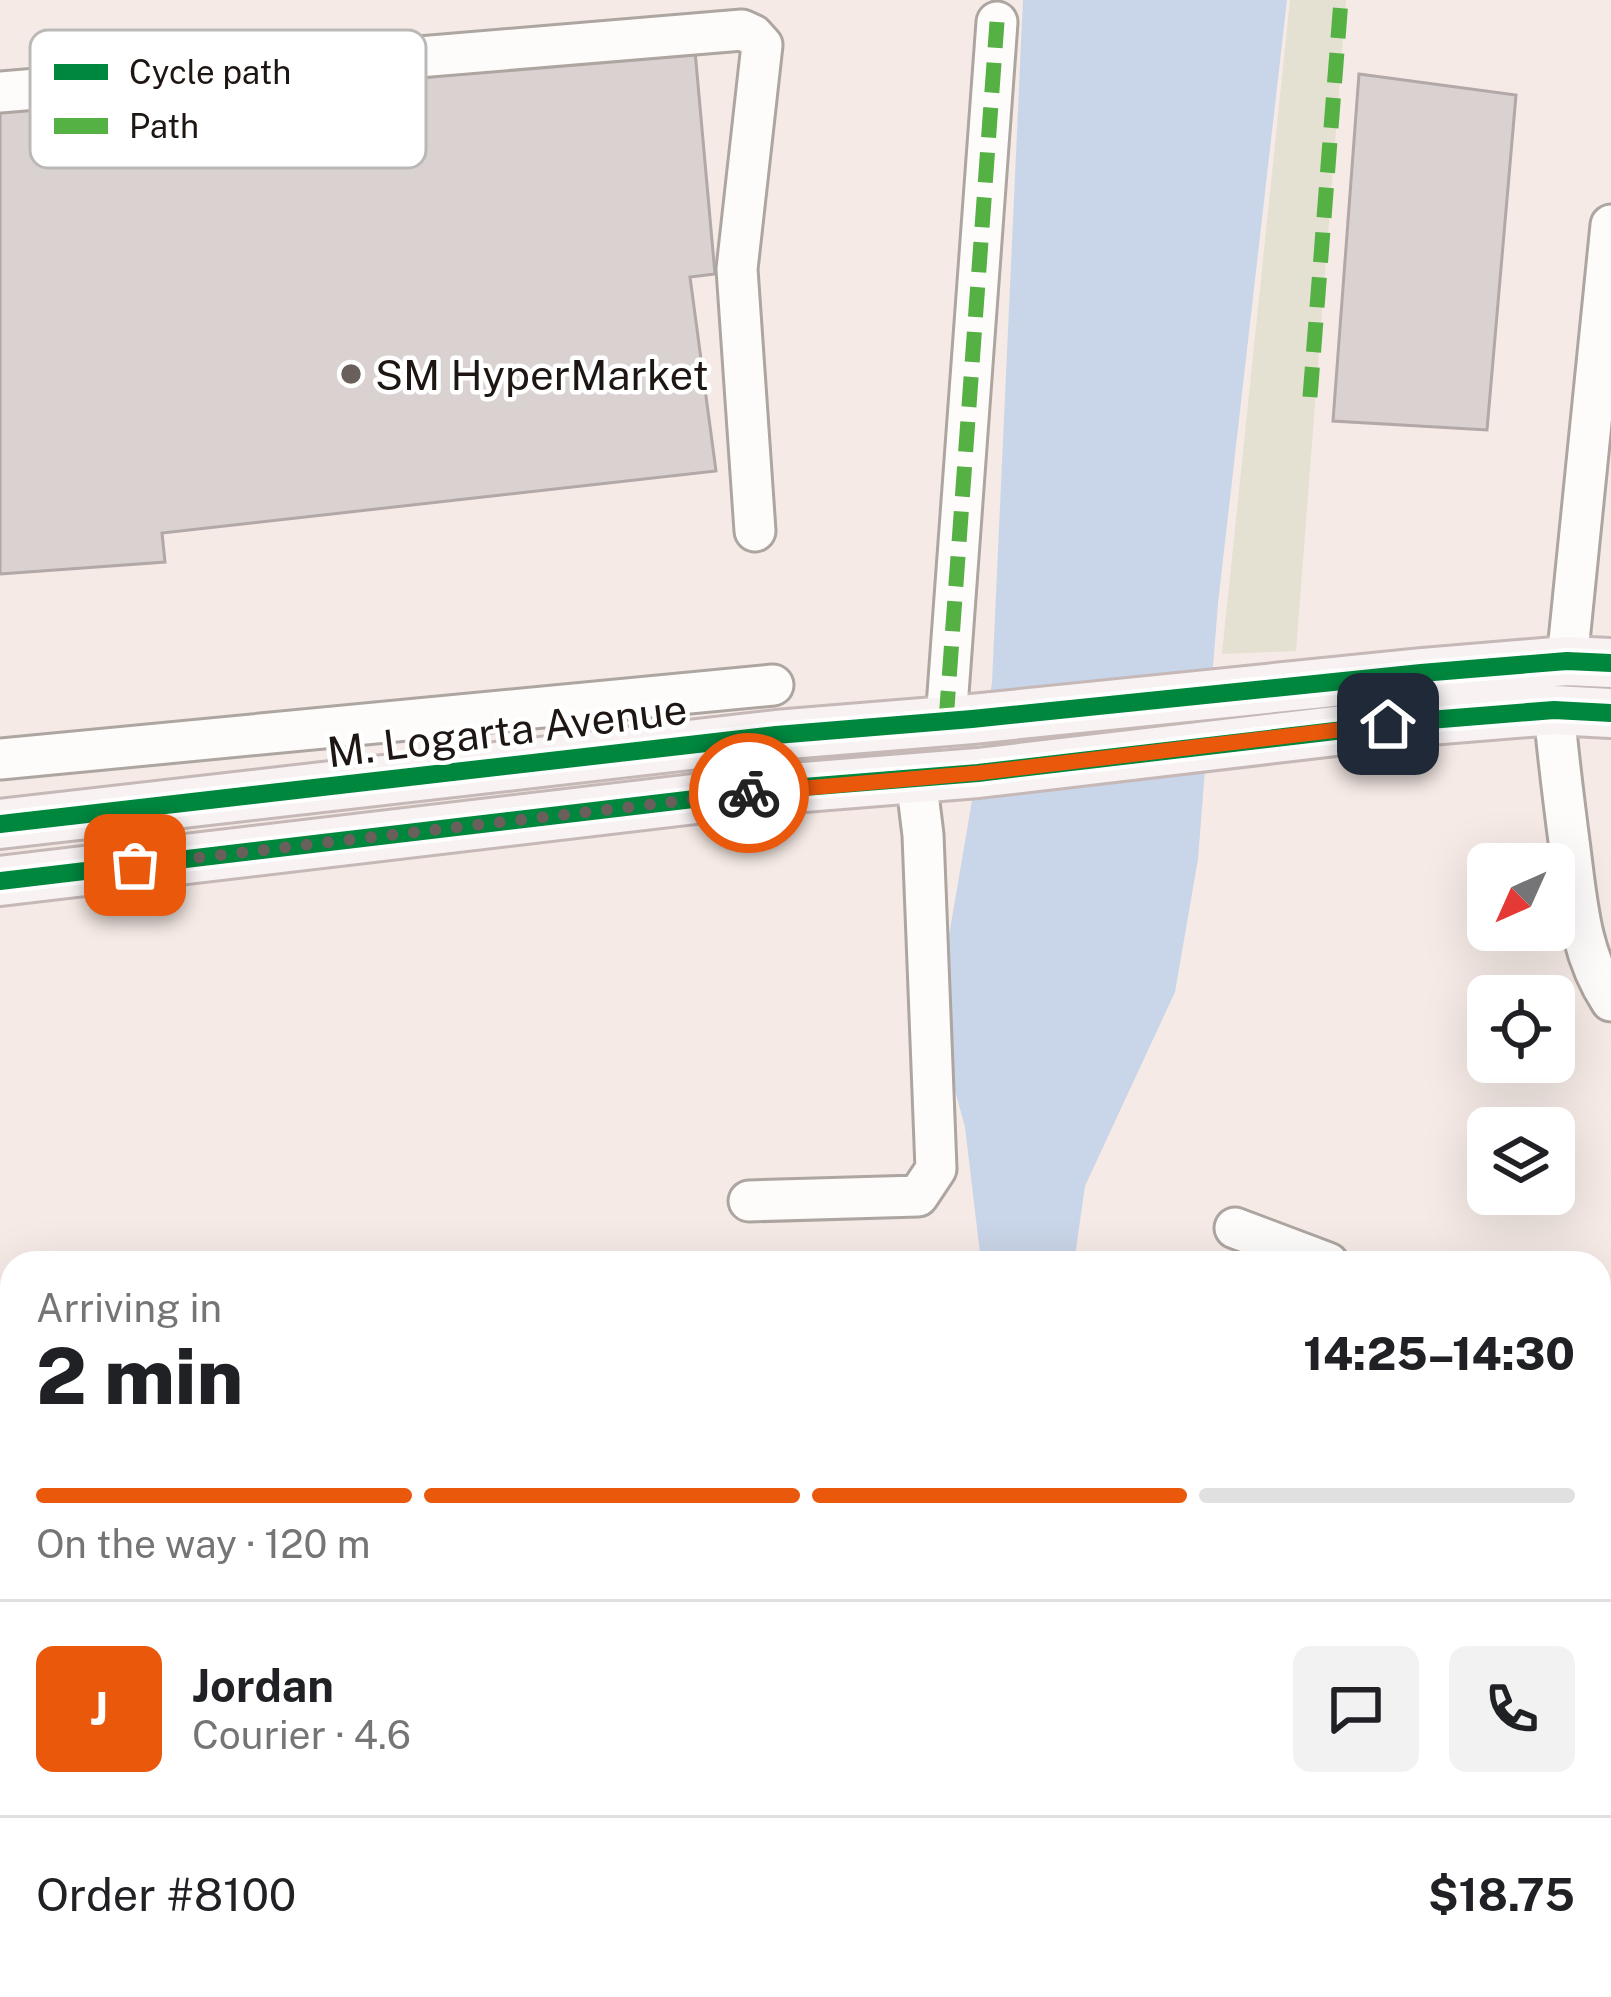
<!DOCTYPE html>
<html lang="en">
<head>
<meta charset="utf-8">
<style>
  body { margin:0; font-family:"Public Sans",sans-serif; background:#f2f2f2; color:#202124; height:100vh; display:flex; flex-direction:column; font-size:45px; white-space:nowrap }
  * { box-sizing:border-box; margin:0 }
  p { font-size:39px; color:#757577 }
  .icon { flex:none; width:66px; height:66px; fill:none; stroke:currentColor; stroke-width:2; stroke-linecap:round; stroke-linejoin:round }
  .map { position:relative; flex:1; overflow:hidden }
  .sheet { position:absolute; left:0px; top:1251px; width:1611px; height:747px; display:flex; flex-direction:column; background:#fff; border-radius:36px 36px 0 0; box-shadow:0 12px 48px #0002 }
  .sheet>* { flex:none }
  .needle { width:78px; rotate:225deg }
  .fabs { position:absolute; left:1467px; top:843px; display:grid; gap:24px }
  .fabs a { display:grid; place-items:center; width:108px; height:108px; border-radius:18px; background:#fff; box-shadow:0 12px 48px #0002; font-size:60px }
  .pin { position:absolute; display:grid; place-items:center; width:102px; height:102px; color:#fff; margin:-51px; border-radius:24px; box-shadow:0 6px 18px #0006 }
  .courier { position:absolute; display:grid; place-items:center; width:120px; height:120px; margin:-60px; border:9px solid #ea580c; border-radius:50%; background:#fff; color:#222; box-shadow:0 3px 15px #0007 }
  .summary em { font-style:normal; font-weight:800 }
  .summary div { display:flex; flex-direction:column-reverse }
  .summary { display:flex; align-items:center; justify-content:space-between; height:204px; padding:0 36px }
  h1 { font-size:78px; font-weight:800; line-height:90px }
  .bar { display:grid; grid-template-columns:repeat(4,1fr); gap:18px 12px; align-content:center; height:144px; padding:0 36px }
  .bar i { height:15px; border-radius:9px; background:#e0e0e0 }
  .bar .current { background:#ea580c }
  .bar p { grid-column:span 4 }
  .line { display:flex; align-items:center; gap:30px; padding:0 36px; border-top:3px solid #e0e0e0 }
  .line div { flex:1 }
  .round { display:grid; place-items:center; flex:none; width:126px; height:126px; border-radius:18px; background:#f2f2f2 }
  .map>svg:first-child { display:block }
  .green { fill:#e4e1d3 }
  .water { fill:#c9d5e8 }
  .building { fill:#dad1d1; stroke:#b1a8a7; stroke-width:3 }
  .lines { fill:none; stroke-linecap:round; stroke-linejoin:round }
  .minor-casing { stroke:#ada5a0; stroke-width:45 }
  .major-casing { stroke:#c5b8b7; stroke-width:54 }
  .minor { stroke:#fefcfb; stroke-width:39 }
  .major { stroke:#f8f2f3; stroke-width:48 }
  .quiet { stroke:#55b144; stroke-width:15; stroke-dasharray:30 15; stroke-linecap:butt }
  .cycleway-casing { stroke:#fff; stroke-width:26 }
  .cycleway { stroke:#00873e; stroke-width:18 }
  .done { stroke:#69605c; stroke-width:12; stroke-dasharray:0 21.6 }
  .route { stroke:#ea580c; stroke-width:15 }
  .poi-dot { fill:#69605c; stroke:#fff; stroke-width:4.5 }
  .labels { text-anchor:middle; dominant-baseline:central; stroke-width:9; stroke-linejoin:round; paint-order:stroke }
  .poi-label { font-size:42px; fill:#1d1613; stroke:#fff; text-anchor:start }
  .street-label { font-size:42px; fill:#1d1613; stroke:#fff }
  .key { fill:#fff; stroke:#bbb9b8; stroke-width:3 }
  .key-label { font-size:33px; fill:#1d1613 }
</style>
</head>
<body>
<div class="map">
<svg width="1611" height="1997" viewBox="0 0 1611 1997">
  <rect width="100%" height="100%" fill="#f5eae5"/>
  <path class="green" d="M 1290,0 L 1346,0 L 1296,651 L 1222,654 Z"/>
  <path class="water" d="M 1023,0 L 1287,0 L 1218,603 L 1198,859 L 1175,992 L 1085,1186 L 1074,1263 L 985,1263 L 980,1253 L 965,1127 L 935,1018 L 992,683 Z
    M 1599,1552 L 1611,1556 L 1611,1617 L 1599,1611 Z"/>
  <path class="building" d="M 695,51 L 715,274 L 690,277 L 716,471 L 162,533 L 165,562 L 0,574 L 0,106 Z
    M 1359,74 L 1516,95 L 1487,430 L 1333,421 Z
    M 175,1986 L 428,1986 L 429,1997 L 176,1997 Z
    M 512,1986 L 664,1986 L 665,1997 L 514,1997 Z
    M 730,1986 L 1062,1986 L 1064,1997 L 732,1997 Z"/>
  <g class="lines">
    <defs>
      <path id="minor" d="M 0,92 L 742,30 L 753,35 L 762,45 L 737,269 L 755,531
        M 1567,661 L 1611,225
        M 1554,710 C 1558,756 1564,803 1570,849 C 1577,903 1580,954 1611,1001
        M 946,721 L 997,22
        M 0,759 L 773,685
        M 749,1201 L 918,1196 L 936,1169 L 923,835 L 916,778
        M 1235,1228 L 1328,1263
        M 1599,1326 L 1611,1328
        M 496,1986 L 497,1997
        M 706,1986 L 707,1997
        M 1086,1986 L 1087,1997"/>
      <path id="major" d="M 0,824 L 776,735 L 972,719 L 1421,673 L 1567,661 L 1611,663
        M 0,881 L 779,789 L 978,773 L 1429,720 L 1554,710 L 1611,713"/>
    </defs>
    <use href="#minor" class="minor-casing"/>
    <use href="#major" class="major-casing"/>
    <use href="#minor" class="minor"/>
    <use href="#major" class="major"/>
    <path class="quiet" d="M 1310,397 L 1341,0
      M 946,721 L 997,22"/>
    <defs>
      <path id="cycleway" d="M 0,824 L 776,735 L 972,719 L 1421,673 L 1567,661 L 1611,663
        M 0,881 L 779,789 L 978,773 L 1429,720 L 1554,710 L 1611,713"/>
    </defs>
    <use href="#cycleway" class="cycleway-casing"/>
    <use href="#cycleway" class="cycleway"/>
  </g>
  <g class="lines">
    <path class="done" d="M 135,865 L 749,793"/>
    <path class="route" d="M 749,793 L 978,773 L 1388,724"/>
  </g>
  <circle class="poi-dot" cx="351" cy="374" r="12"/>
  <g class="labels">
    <g class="poi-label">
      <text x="375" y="374">SM HyperMarket</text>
    </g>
    <g class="street-label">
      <text transform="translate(507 730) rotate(-7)">M. Logarta Avenue</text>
    </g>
  </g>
  <rect x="30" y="30" width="396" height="138" rx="18" class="key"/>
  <rect x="54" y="64" width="54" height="16" fill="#00873e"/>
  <rect x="54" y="118" width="54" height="16" fill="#55b144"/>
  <g class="key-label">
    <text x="129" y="84">Cycle path</text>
    <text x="129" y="138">Path</text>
  </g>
</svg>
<div class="fabs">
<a><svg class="needle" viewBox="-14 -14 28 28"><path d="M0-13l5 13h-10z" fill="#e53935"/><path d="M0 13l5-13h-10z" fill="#757577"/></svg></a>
<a><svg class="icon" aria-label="locate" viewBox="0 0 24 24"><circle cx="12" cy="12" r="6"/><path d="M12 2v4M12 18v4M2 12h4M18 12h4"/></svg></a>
<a><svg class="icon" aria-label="layers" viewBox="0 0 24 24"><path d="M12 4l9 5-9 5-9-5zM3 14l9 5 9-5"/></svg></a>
</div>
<div class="pin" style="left:135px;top:865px;background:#ea580c"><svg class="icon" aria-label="bag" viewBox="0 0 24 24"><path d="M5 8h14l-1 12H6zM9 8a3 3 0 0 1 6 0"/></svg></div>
<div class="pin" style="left:1388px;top:724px;background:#1f2937"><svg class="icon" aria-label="home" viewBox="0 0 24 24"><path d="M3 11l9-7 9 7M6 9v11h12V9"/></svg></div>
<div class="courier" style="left:749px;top:793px"><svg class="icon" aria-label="bike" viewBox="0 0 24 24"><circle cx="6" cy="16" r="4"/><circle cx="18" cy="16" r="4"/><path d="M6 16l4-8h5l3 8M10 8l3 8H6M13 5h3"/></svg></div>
<section class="sheet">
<div class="summary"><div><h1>2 min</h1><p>Arriving in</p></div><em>14:25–14:30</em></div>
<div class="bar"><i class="current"></i><i class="current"></i><i class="current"></i><i></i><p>On the way · 120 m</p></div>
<div class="line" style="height:216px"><b class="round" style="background:#ea580c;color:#fff">J</b><div><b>Jordan</b><p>Courier · 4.6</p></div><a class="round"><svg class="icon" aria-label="chat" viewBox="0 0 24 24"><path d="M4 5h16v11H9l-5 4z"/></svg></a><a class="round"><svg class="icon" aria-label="phone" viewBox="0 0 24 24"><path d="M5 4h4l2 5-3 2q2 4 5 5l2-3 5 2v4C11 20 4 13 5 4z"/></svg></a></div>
<div class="line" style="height:156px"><div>Order #8100</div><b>$18.75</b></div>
</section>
</div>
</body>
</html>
